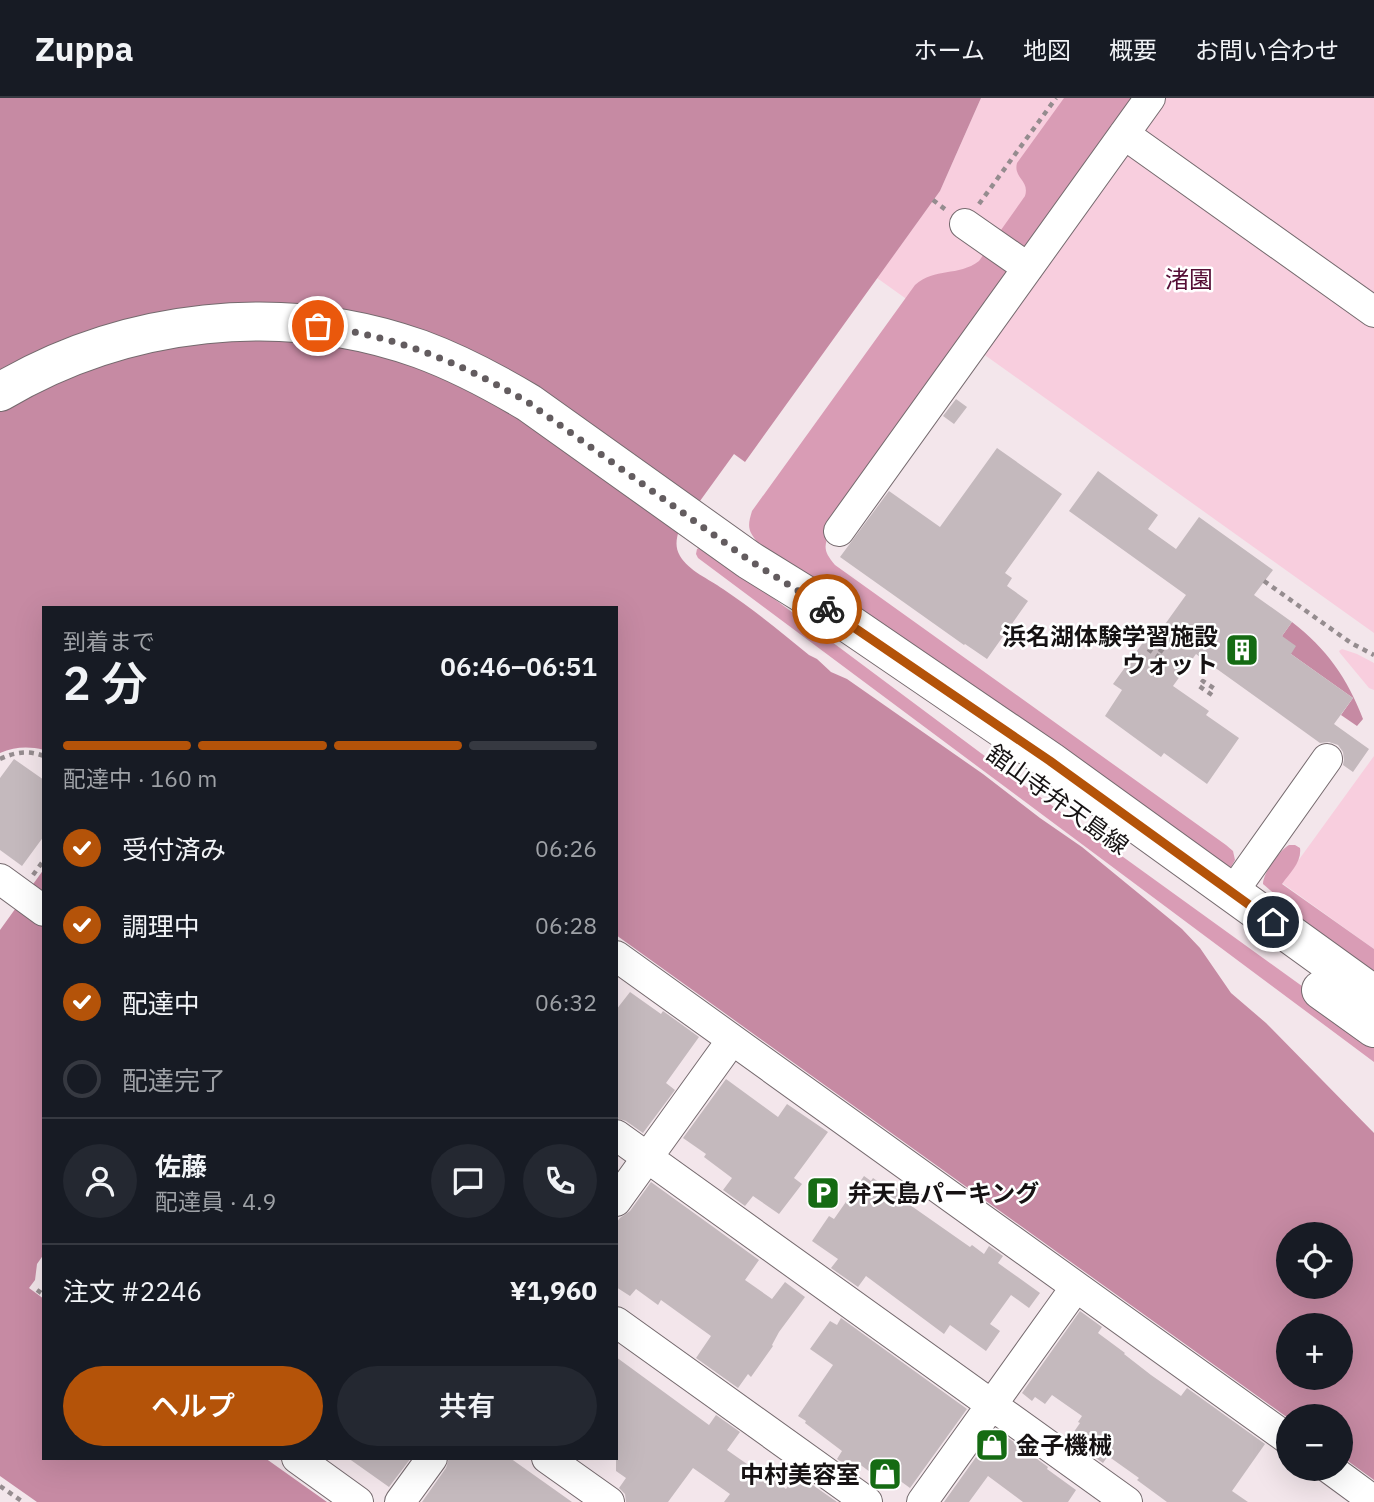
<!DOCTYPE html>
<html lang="ja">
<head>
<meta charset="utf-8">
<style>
  body { margin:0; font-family:"IBM Plex Sans","Noto Sans JP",sans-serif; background:#242831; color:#f1f3f6; height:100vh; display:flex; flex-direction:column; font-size:26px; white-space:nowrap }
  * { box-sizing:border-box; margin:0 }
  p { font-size:23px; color:#9ea1a6 }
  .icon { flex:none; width:38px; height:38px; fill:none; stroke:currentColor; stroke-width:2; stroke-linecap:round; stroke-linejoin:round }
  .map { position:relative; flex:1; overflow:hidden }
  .details { position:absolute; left:42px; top:508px; width:576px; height:854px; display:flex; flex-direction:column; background:#171b24; border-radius:0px; box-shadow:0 7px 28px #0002 }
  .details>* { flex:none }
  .controls { position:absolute; left:1276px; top:1124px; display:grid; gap:14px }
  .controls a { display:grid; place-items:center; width:77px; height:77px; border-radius:50%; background:#171b24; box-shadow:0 7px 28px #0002; font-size:35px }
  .pin { position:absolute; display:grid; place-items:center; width:60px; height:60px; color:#fff; margin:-30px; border:4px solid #fff; border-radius:50%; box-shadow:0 2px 7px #0007 }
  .courier { position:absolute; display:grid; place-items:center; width:70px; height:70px; margin:-35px; border:5px solid #b45309; border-radius:50%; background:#fff; color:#222; box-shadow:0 2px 9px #0007 }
  .headline em { font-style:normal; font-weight:600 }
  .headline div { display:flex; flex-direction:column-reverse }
  .headline { display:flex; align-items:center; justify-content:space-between; height:119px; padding:0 21px }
  h1 { font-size:46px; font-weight:600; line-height:52px }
  .bar { display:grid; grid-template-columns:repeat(4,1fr); gap:10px 7px; align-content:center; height:84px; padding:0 21px }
  .bar i { height:9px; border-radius:5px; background:#363941 }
  .bar .selected { background:#b45309 }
  .bar p { grid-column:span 4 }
  .line { display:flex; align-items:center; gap:18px; padding:0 21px; border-top:2px solid #363941 }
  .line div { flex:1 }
  .round { display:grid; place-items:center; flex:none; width:74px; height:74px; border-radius:37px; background:#242831 }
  ol { padding:0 21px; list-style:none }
  li { display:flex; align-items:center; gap:21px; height:77px }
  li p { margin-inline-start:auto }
  li .icon { padding:7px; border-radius:50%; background:#b45309; color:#fff; stroke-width:4 }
  li:last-child { color:#9ea1a6 }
  li i { width:38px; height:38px; border:4px solid #363941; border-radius:50% }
  .action { display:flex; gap:14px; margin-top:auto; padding:14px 21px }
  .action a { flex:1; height:80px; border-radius:42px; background:#b45309; color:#fff; font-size:28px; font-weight:600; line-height:80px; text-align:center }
  .action a+a { background:#242831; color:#f1f3f6 }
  header { display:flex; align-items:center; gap:42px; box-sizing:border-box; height:98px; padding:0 35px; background:#171b24; border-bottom:2px solid #363941 }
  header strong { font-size:33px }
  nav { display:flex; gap:38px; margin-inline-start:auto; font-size:24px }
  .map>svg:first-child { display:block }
  .green { fill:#f8cede }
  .forest { fill:#d99cb5 }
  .water { fill:#c68aa3; fill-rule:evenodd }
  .building { fill:#c4b9bd }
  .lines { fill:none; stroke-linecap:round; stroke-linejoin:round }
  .minor-casing { stroke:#756a6e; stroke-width:32 }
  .major-casing { stroke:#756a6e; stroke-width:40 }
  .path { stroke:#958c8f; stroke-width:4.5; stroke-dasharray:5 5; stroke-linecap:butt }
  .minor { stroke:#fff; stroke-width:30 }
  .major { stroke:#fff; stroke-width:38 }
  .done { stroke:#635c5f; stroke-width:7; stroke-dasharray:0 12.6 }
  .route { stroke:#b45309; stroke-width:9 }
  .labels { text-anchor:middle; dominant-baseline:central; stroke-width:5; stroke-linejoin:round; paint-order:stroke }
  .park-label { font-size:24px; fill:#550e35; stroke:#fff }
  .poi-label { font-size:24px; font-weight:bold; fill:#161213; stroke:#fff; text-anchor:end }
  .street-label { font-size:24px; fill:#161213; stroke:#fff }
</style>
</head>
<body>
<header>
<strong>Zuppa</strong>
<nav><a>ホーム</a><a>地図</a><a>概要</a><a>お問い合わせ</a></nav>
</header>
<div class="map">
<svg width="1374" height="1404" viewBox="0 0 1374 1404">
  <rect width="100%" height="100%" fill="#f3e6eb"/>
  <path class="green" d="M 981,0 L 1374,0 L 1374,535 L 877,180 L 940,93 Z
    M 1342,551 L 1357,556 L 1374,565 L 1374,592 L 1369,590 L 1340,555 L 1339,553 Z
    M 1374,658 L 1374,851 L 1282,785 Z"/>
  <path class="forest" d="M 1064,0 L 1142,0 L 830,434 C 823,449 824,454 835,467 L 1226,747 L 1233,753 L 1235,762 L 1231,769 L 1221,770 L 759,446 C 748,433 747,429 752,413 L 915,187 C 935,169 958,179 979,163 L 1025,98 C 1030,82 1013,80 1017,65 Z
    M 701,449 L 706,450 L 1029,691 L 1374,940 L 1374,964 L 698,460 L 696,456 L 697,451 Z
    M 1289,747 L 1295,747 L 1300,750 C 1302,764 1290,775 1282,786 L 1374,851 L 1374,877 L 1289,817 L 1283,803 L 1263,786 C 1263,775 1279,753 1289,747 Z"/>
  <path class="water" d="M 0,0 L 981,0 L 940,93 L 745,364 L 734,356 L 679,432 C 676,442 675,449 680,458 C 689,473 709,481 723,491 C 753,511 781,534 809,557 L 817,561 L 831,574 L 847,581 L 983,676 L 1040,720 L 1082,749 L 1182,831 L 1200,850 L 1231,895 L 1266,925 L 1374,1035 L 1374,1382 L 1341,1358 L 1340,1318 L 1288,1318 L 1288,1320 L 616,837 L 616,509 L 44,509 L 44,652 C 28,648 15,649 0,655 ZM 1288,1136 L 1340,1136 L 1340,1188 L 1288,1188 ZM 1288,1227 L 1340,1227 L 1340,1279 L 1288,1279 Z
    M 1292,524 C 1326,550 1348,581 1363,621 L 1357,628 L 1341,617 L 1353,600 L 1291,556 L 1282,538 Z
    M 44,771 L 44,1156 L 37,1166 L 35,1182 L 29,1190 L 44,1201 L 44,1360 L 265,1360 L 327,1404 L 37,1404 L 0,1378 L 0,832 Z"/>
  <path class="building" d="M 956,301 L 967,309 L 954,326 L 943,318 Z
    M 997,350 L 1062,396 L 1005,475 L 1012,480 L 1007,488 L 1028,503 L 987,561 L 965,546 L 964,547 L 840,459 L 889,393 L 940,429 Z
    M 1098,373 L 1158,417 L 1148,431 L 1176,451 L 1199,419 L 1273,472 L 1254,497 L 1292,524 L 1282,538 L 1296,548 L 1291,556 L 1353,600 L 1334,626 L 1369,651 L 1353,674 L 1343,667 L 1344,662 L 1343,654 L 1338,647 L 1329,644 L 1320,645 L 1196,556 L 1173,588 L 1209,613 L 1206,617 L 1239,640 L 1207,686 L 1164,655 L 1161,659 L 1105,618 L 1122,592 L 1113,586 L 1152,532 L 1158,536 L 1186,497 L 1069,413 Z
    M 14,661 L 44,682 L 44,738 L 22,768 L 0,752 L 0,680 Z
    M 630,894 L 661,916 L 663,913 L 699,939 L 666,985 L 675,992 L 643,1035 L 626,1023 L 616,1020 L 616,912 Z
    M 726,981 L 778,1019 L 787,1006 L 828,1034 L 794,1080 L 802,1086 L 779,1116 L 753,1098 L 745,1108 L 723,1092 L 732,1080 L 704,1059 L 706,1056 L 683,1040 Z
    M 864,1078 L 871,1083 L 873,1080 L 890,1092 L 893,1088 L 914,1102 L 910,1107 L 970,1149 L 972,1147 L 984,1156 L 989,1148 L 1003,1158 L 998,1165 L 1040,1195 L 1029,1210 L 1011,1197 L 990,1226 L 1000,1233 L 986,1253 L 950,1227 L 944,1236 L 866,1178 L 858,1189 L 831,1170 L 838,1161 L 812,1143 L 829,1118 L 834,1121 Z
    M 651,1084 L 759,1162 L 745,1182 L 772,1201 L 785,1184 L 805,1199 L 779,1234 L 772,1247 L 773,1248 L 751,1279 L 748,1276 L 738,1290 L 696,1260 L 711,1238 L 661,1202 L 658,1207 L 636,1191 L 630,1198 L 616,1189 L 616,1125 L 620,1120 L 630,1113 Z
    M 1080,1213 L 1102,1229 L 1098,1235 L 1125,1255 L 1124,1256 L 1151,1277 L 1181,1298 L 1187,1290 L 1265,1346 L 1232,1393 L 1248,1404 L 1167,1404 L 1137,1382 L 1139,1380 L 1108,1358 L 1103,1365 L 1069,1341 L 1080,1325 L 1078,1324 L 1082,1318 L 1052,1297 L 1045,1306 L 1035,1299 L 1032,1303 L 1022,1295 Z
    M 841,1220 L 967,1311 L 910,1390 L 892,1377 L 886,1386 L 858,1365 L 853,1372 L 837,1361 L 842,1353 L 805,1325 L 806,1323 L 798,1318 L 833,1267 L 810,1251 L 830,1223 L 837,1227 Z
    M 616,1259 L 709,1327 L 716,1317 L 740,1334 L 727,1352 L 764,1378 L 766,1376 L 786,1391 L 797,1376 L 837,1404 L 724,1404 L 730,1396 L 693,1370 L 668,1404 L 626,1404 L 625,1396 L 619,1390 L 626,1380 L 616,1373 Z
    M 996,1331 L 1048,1369 L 1047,1371 L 1076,1392 L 1068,1404 L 1023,1404 L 988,1378 L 969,1404 L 944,1404 Z
    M 348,1360 L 411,1360 L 389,1389 Z
    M 449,1360 L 510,1360 L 572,1404 L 422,1404 L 446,1370 Z"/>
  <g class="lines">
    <defs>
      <path id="minor" d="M 1124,36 L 1374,214
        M 965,126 L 1028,170
        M 839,433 L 1150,0
        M 0,781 L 44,813
        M 1232,795 L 1327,661
        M 616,858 L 1288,1341
        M 616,1037 L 1127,1404
        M 616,1103 L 732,942
        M 616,1224 L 867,1404
        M 297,1360 L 358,1404
        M 547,1360 L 609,1404
        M 1329,1370 L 1374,1403
        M 400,1404 L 432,1360
        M 922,1404 L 1076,1189"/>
      <path id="major" d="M 0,294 C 125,220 282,202 420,251 C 458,265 494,284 529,305 L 749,462 L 820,506 L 1050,663 L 1374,897
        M 1321,892 L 1374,930"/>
    </defs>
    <use href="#minor" class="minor-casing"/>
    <use href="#major" class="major-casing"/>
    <path class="path" d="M 933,102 L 946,112
      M 979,106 L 1056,0
      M 1264,483 L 1351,545 L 1374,557
      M 1151,545 L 1163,554
      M 1148,551 L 1159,559
      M 1212,597 L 1199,588 L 1203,583 L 1215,591
      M 0,661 C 15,654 28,652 44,658
      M 33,777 L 44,762
      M 37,1192 L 44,1197
      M 0,1388 L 23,1404"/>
    <use href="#minor" class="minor"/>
    <use href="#major" class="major"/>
  </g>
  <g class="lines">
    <path class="done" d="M 318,228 C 396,238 462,265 529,305 L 749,462 L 827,511"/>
    <path class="route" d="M 827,511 L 1050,663 L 1273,824"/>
  </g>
  <defs>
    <symbol id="building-square" viewBox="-11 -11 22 22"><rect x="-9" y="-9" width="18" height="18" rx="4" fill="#156b13" stroke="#fff"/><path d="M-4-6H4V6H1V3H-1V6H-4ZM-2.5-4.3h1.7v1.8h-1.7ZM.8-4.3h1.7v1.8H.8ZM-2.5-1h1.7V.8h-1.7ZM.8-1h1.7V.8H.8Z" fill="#fff"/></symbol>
    <symbol id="parking-square" viewBox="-11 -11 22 22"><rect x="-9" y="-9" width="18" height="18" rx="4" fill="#156b13" stroke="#fff"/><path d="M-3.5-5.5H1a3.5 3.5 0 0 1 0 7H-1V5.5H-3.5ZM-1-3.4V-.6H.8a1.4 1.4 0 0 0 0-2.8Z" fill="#fff"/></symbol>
    <symbol id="shop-square" viewBox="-11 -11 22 22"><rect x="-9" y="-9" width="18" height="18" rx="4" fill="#156b13" stroke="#fff"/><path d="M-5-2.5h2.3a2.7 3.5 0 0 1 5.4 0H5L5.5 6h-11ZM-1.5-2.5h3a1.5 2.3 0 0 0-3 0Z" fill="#fff"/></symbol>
  </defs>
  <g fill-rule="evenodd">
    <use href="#building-square" x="1223" y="533" width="38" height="38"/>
    <use href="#parking-square" x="804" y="1076" width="38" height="38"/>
    <use href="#shop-square" x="973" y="1328" width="38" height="38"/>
    <use href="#shop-square" x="866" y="1357" width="38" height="38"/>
  </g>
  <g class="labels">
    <g class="park-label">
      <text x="1189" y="181">渚園</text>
    </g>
    <g class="poi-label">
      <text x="1218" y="538">浜名湖体験学習施設<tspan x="1218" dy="28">ウォット</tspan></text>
      <text x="848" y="1095" text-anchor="start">弁天島パーキング</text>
      <text x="1016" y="1347" text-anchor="start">金子機械</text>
      <text x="860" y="1376">中村美容室</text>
    </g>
    <g class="street-label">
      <text transform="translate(1058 701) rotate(36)">舘山寺弁天島線</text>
    </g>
  </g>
</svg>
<div class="controls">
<a><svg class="icon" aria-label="locate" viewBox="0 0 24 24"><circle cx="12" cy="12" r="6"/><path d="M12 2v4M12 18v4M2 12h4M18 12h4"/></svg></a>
<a>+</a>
<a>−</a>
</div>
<div class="pin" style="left:318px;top:228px;background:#ea580c"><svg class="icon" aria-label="bag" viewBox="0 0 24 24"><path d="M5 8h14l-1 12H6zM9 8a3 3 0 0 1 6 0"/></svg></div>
<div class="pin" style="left:1273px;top:824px;background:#1f2937"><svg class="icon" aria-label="home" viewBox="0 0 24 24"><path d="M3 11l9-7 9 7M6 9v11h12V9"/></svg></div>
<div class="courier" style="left:827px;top:511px"><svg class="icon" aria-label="bike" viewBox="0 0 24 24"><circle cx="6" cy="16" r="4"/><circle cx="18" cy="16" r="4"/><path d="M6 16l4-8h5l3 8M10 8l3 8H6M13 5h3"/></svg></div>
<section class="details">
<div class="headline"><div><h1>2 分</h1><p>到着まで</p></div><em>06:46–06:51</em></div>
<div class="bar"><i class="selected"></i><i class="selected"></i><i class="selected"></i><i></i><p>配達中 · 160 m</p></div>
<ol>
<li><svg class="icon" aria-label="check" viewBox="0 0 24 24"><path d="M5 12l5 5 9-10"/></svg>受付済み<p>06:26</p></li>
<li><svg class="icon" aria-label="check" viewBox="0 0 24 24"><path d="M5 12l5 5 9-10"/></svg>調理中<p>06:28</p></li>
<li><svg class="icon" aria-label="check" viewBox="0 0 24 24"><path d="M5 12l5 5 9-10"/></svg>配達中<p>06:32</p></li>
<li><i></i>配達完了</li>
</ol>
<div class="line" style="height:126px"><a class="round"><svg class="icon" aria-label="person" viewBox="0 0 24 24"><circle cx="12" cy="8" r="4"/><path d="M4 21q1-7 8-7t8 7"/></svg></a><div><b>佐藤</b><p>配達員 · 4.9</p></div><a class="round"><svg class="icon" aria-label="chat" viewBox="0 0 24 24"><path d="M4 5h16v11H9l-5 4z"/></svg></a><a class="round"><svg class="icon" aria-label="phone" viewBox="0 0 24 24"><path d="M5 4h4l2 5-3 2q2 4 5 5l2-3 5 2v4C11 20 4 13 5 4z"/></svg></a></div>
<div class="line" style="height:91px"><div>注文 #2246</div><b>¥1,960</b></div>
<div class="action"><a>ヘルプ</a><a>共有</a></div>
</section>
</div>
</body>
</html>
